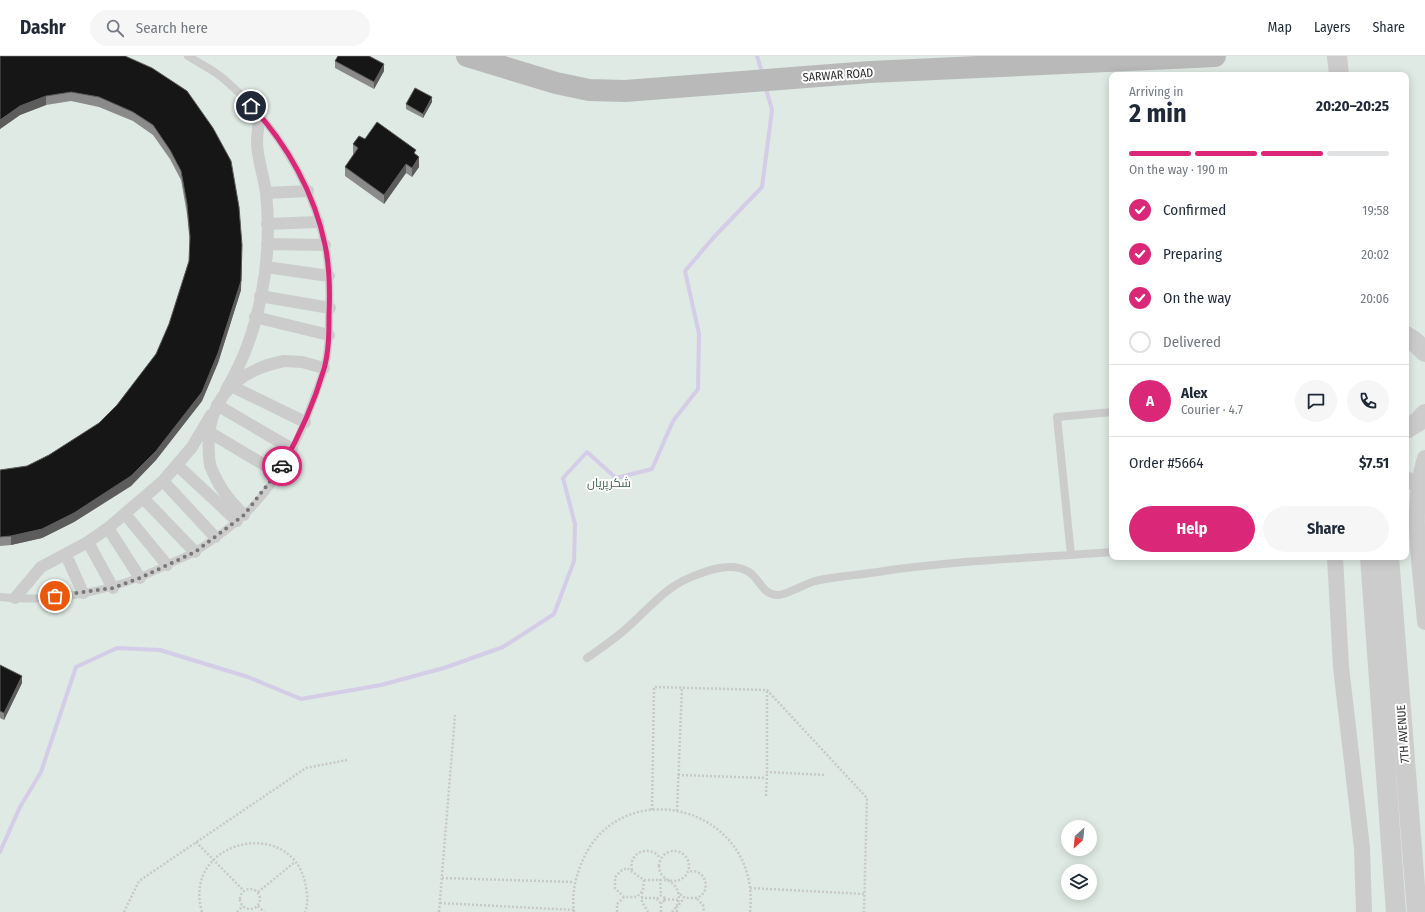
<!DOCTYPE html>
<html lang="en">
<head>
<meta charset="utf-8">
<style>
  body { margin:0; font-family:"Fira Sans Condensed",Cairo,sans-serif; background:#f6f6f7; color:#1f2937; height:100vh; display:flex; flex-direction:column; font-size:15px; white-space:nowrap }
  * { box-sizing:border-box; margin:0 }
  p { font-size:13px; color:#747a83 }
  .icon { flex:none; width:22px; height:22px; fill:none; stroke:currentColor; stroke-width:2; stroke-linecap:round; stroke-linejoin:round }
  .map { position:relative; flex:1; overflow:hidden }
  .panel { position:absolute; left:1109px; top:16px; width:300px; height:488px; display:flex; flex-direction:column; background:#fff; border-radius:8px; box-shadow:0 2px 10px #0003 }
  .panel>* { flex:none }
  .needle { width:26px; rotate:207deg }
  .controls { position:absolute; left:1061px; top:764px; display:grid; gap:8px }
  .controls a { display:grid; place-items:center; width:36px; height:36px; border-radius:50%; background:#fff; box-shadow:0 2px 10px #0003; font-size:20px }
  .pin { position:absolute; display:grid; place-items:center; width:34px; height:34px; color:#fff; margin:-17px; border:2px solid #fff; border-radius:50%; box-shadow:0 1px 4px #0007 }
  .courier { position:absolute; display:grid; place-items:center; width:40px; height:40px; margin:-20px; border:3px solid #db2777; border-radius:50%; background:#fff; color:#222; box-shadow:0 1px 5px #0007 }
  .head em { font-style:normal; font-weight:700 }
  .head div { display:flex; flex-direction:column-reverse }
  .head { display:flex; align-items:center; justify-content:space-between; height:68px; padding:0 20px }
  h1 { font-size:26px; font-weight:700; line-height:30px }
  .bar { display:grid; grid-template-columns:repeat(4,1fr); gap:6px 4px; align-content:center; height:48px; padding:0 20px }
  .bar i { height:5px; border-radius:3px; background:#e0e1e3 }
  .bar .on { background:#db2777 }
  .bar p { grid-column:span 4 }
  .line { display:flex; align-items:center; gap:10px; padding:0 20px; border-top:1px solid #e0e1e3 }
  .line div { flex:1 }
  .round { display:grid; place-items:center; flex:none; width:42px; height:42px; border-radius:21px; background:#f6f6f7 }
  ol { padding:0 20px; list-style:none }
  li { display:flex; align-items:center; gap:12px; height:44px }
  li p { margin-inline-start:auto }
  li .icon { padding:4px; border-radius:50%; background:#db2777; color:#fff; stroke-width:4 }
  li:last-child { color:#747a83 }
  li i { width:22px; height:22px; border:2px solid #e0e1e3; border-radius:50% }
  .primary-button { display:flex; gap:8px; margin-top:auto; padding:8px 20px }
  .primary-button a { flex:1; height:46px; border-radius:24px; background:#db2777; color:#fff; font-size:16px; font-weight:700; line-height:46px; text-align:center }
  .primary-button a+a { background:#f6f6f7; color:#1f2937 }
  header { display:flex; align-items:center; gap:24px; box-sizing:border-box; height:56px; padding:0 20px; background:#fff; border-bottom:1px solid #e0e1e3 }
  header strong { font-size:19px }
  nav { display:flex; gap:22px; margin-inline-start:auto; font-size:14px }
  .search { width:280px; height:36px; background:#f6f6f7; display:flex; align-items:center; gap:10px; box-sizing:border-box; padding:0 14px; border-radius:22px; color:#747a83; font-size:15px }
  .map>svg:first-child { display:block }
  .green { fill:#deeae3; fill-rule:evenodd }
  .lines { fill:none; stroke-linecap:round; stroke-linejoin:round }
  .stream { stroke:#d5cce8; stroke-width:4 }
  .path { stroke:#c9c9c9; stroke-width:2.5; stroke-dasharray:2 2; stroke-linecap:butt }
  .service { stroke:#ccc; stroke-width:8 }
  .pedestrian { stroke:#ccc; stroke-width:12 }
  .minor { stroke:#ccc; stroke-width:16 }
  .tertiary { stroke:#ccc; stroke-width:20 }
  .secondary { stroke:#b9b9b9; stroke-width:22 }
  .pedestrian-bridge { stroke:#ccc; stroke-width:12 }
  .wall { fill:#8a8a8a }
  .shaded-wall { fill:#5c5c5c }
  .building { fill:#161616; stroke:#5c5c5c }
  .done { stroke:#787878; stroke-width:4; stroke-dasharray:0 7.2 }
  .route { stroke:#db2777; stroke-width:5 }
  .labels { text-anchor:middle; dominant-baseline:central; stroke-width:4; stroke-linejoin:round; paint-order:stroke }
  .street-label { font-size:12px; fill:#2f2f2f; stroke:#fff }
  .park-label { font-size:12px; fill:#406652; stroke:#fff }
</style>
</head>
<body>
<header>
<strong>Dashr</strong>
<div class="search"><svg class="icon" aria-label="search" viewBox="0 0 24 24"><circle cx="10" cy="10" r="6"/><path d="M15 15l6 6"/></svg>Search here</div>
<nav><a>Map</a><a>Layers</a><a>Share</a></nav>
</header>
<div class="map">
<svg width="1425" height="856" viewBox="0 0 1425 856">
  <rect width="100%" height="100%" fill="#fff"/>
  <path class="green" d="M 0,0 L 1425,0 L 1425,856 L 0,856 ZM 1112,19 L 1406,19 L 1406,501 L 1112,501 ZM 1068,771 L 1090,771 L 1090,793 L 1068,793 ZM 1068,815 L 1090,815 L 1090,837 L 1068,837 Z"/>
  <g class="lines">
    <path class="stream" d="M 757,0 L 761,13
      M 0,796 L 20,751 L 41,716 L 76,611 L 117,592 L 160,594 L 248,621 L 301,643 L 381,629 L 444,612 L 503,591 L 554,558 L 574,505 L 575,468 L 563,422 L 587,396 L 616,422 L 652,413 L 673,365 L 698,333 L 699,278 L 685,215 L 714,181 L 762,131 L 772,54 L 767,36"/>
    <path class="path" d="M 767,635 L 767,716 L 826,719
      M 678,719 L 766,722
      M 766,740 L 767,716
      M 652,754 L 654,631 L 767,634 L 867,742 L 864,856
      M 677,755 L 682,631
      M 196,786 L 244,835
      M659 810a15 15 0 1 1 30 0a15 15 0 1 1-30 0Z
      M 632,814 C 628,796 650,788 660,802
      M 442,822 L 574,826
      M 660,823 L 661,839
      M 644,824 L 643,834 L 637,841 L 624,841 L 615,832 L 615,821 L 622,814 L 627,812 L 644,824 L 667,824 C 680,830 683,845 672,856
      M 750,832 L 865,838
      M240 843a10 10 0 1 1 20 0a10 10 0 1 1-20 0Z
      M 258,836 L 295,806
      M 642,836 L 642,846 L 648,856
      M 680,838 C 684,842 686,842 691,842 C 713,844 709,810 688,816
      M657.5 843a3.5 3.5 0 1 1 7 0a3.5 3.5 0 1 1-7 0Z
      M 641,842 L 657,842
      M 664,843 L 679,844
      M 697,843 L 703,849 L 704,856
      M 661,846 L 661,856
      M 440,847 L 574,854
      M 258,850 L 264,856
      M 124,856 L 139,825 L 306,712 L 347,704
      M 202,856 C 181,785 289,759 305,826 C 307,836 309,847 305,856
      M 237,856 L 243,850
      M 439,856 L 455,659
      M 574,856 C 572,841 574,826 580,811 C 615,713 762,748 750,856
      M 617,856 L 617,848 L 624,841
      M 677,856 L 677,851 L 684,842"/>
    <path class="service" d="M 1071,499 L 1057,361 L 1112,356
      M 0,541 C 56,547 114,535 163,511 C 174,505 186,501 196,495 C 212,485 230,472 244,459 C 276,430 298,387 312,347 C 316,336 321,324 324,313 C 329,295 329,275 329,257 C 330,234 330,211 325,189 C 312,126 274,66 225,24 C 214,14 200,8 188,0
      M 587,602 C 601,592 615,583 628,571 C 653,549 666,529 699,518 C 714,512 735,507 749,516 C 760,523 762,539 778,539 C 786,539 805,528 815,525 C 837,520 861,519 884,515 C 959,504 1036,502 1112,496"/>
    <path class="pedestrian" d="M 266,137 L 308,135
      M 267,168 L 318,166
      M 267,188 L 325,189
      M 266,211 L 329,220
      M 260,240 L 330,252
      M 255,261 L 329,279
      M 284,305 L 302,306 L 324,312
      M 229,329 L 305,366
      M 226,334 C 260,278 273,203 266,137 C 264,120 257,103 257,86 C 257,77 259,68 259,59
      M 217,349 L 292,393
      M 204,373 L 278,417
      M 177,409 L 237,465
      M 210,409 C 218,430 228,443 244,459
      M 163,425 L 215,481
      M 143,442 L 195,496
      M 125,458 L 167,509
      M 108,472 L 140,522
      M 88,486 L 113,532
      M 66,499 L 83,537
      M 15,542 L 41,511 L 88,486 L 108,472 L 163,425 L 192,391 L 211,359"/>
    <path class="minor" d="M 1425,402 C 1409,455 1421,512 1425,566
      M 1406,423 L 1419,429
      M 1335,501 L 1341,611 L 1362,792 L 1364,856"/>
    <path class="tertiary" d="M 1337,0 L 1339,19
      M 1406,280 L 1414,285 L 1425,296
      M 1406,373 L 1419,365 L 1425,358
      M 1370,501 L 1396,856
      M 1389,501 L 1417,856"/>
    <path class="secondary" d="M 467,0 L 556,27 L 589,34 L 625,35 L 870,16 L 1215,0"/>
    <path class="pedestrian-bridge" d="M 210,409 C 202,353 228,316 284,305"/>
  </g>
  <path class="wall" d="M 0,0 L 125,0 L 241,234 L 218,307 L 202,345 L 156,404 L 131,430 L 74,466 L 42,482 L 11,489 L 0,490 L 0,414 L 27,410 L 49,399 L 99,367 L 117,349 L 156,298 L 169,268 L 189,205 L 190,188 L 187,158 L 181,124 L 170,103 L 153,79 L 133,65 L 99,51 L 71,45 L 46,49 L 20,59 L 0,73 Z
    M 335,5 L 384,15 L 374,33 L 335,12 Z
    M 432,46 L 423,62 L 406,53 L 406,48 Z
    M 365,83 L 416,99 L 419,111 L 412,121 L 406,117 L 384,148 L 345,120 L 345,111 L 354,98 L 353,98 L 353,88 Z
    M 0,609 L 22,627 L 4,664 L 0,662 Z"/>
  <path class="shaded-wall" d="M 384,8 L 384,15 L 374,33 L 374,26 Z
    M 46,40 L 46,49 L 20,59 L 0,73 L 0,64 L 20,50 Z
    M 432,41 L 432,46 L 423,62 L 423,58 Z
    M 419,101 L 419,111 L 412,121 L 412,112 Z
    M 406,108 L 406,117 L 384,148 L 384,139 Z
    M 242,198 L 241,234 L 218,307 L 202,345 L 156,404 L 131,430 L 74,466 L 42,482 L 11,489 L 11,480 Z
    M 22,620 L 22,627 L 4,664 L 4,657 Z"/>
  <path class="building" d="M 0,0 L 125,0 L 152,12 L 187,35 L 213,72 L 231,105 L 239,151 L 242,189 L 241,225 L 218,297 L 202,336 L 156,395 L 131,420 L 74,457 L 42,473 L 11,480 L 0,481 L 0,414 L 27,410 L 49,399 L 99,367 L 117,349 L 156,298 L 169,268 L 189,205 L 190,181 L 187,148 L 181,115 L 170,94 L 153,69 L 133,56 L 99,41 L 71,36 L 46,40 L 20,50 L 0,64 Z
    M 338,0 L 369,0 L 384,8 L 374,26 L 335,5 Z
    M 415,32 L 432,41 L 423,58 L 406,48 Z
    M 377,66 L 416,94 L 414,97 L 419,101 L 412,112 L 406,108 L 384,139 L 345,111 L 358,92 L 353,88 L 359,80 L 365,83 Z
    M 0,609 L 22,620 L 4,657 L 0,655 Z"/>
  <g class="lines">
    <path class="done" d="M 55,540 L 113,532 L 140,522 L 195,496 L 244,459 L 282,410"/>
    <path class="route" d="M 251,50 C 287,87 315,139 325,189 C 330,212 330,236 329,259 C 329,276 329,295 324,313 C 314,347 300,379 282,410"/>
  </g>
  <g class="labels">
    <g class="street-label">
      <text transform="translate(838 19) rotate(-4)">SARWAR ROAD</text>
      <text transform="translate(1403 678) rotate(-94)">7TH AVENUE</text>
    </g>
    <g class="park-label">
      <text x="609" y="427">شکرپریاں</text>
    </g>
  </g>
</svg>
<div class="controls">
<a><svg class="needle" viewBox="-14 -14 28 28"><path d="M0-13l5 13h-10z" fill="#e53935"/><path d="M0 13l5-13h-10z" fill="#747a83"/></svg></a>
<a><svg class="icon" aria-label="layers" viewBox="0 0 24 24"><path d="M12 4l9 5-9 5-9-5zM3 14l9 5 9-5"/></svg></a>
</div>
<div class="pin" style="left:55px;top:540px;background:#ea580c"><svg class="icon" aria-label="bag" viewBox="0 0 24 24"><path d="M5 8h14l-1 12H6zM9 8a3 3 0 0 1 6 0"/></svg></div>
<div class="pin" style="left:251px;top:50px;background:#1f2937"><svg class="icon" aria-label="home" viewBox="0 0 24 24"><path d="M3 11l9-7 9 7M6 9v11h12V9"/></svg></div>
<div class="courier" style="left:282px;top:410px"><svg class="icon" aria-label="car" viewBox="0 0 24 24"><path d="M5 17H2v-5l4-1 3-4h7l3 4 3 1v5h-3M9 17h6M6 11h13"/><circle cx="7" cy="17" r="2"/><circle cx="17" cy="17" r="2"/></svg></div>
<section class="panel">
<div class="head"><div><h1>2 min</h1><p>Arriving in</p></div><em>20:20–20:25</em></div>
<div class="bar"><i class="on"></i><i class="on"></i><i class="on"></i><i></i><p>On the way · 190 m</p></div>
<ol>
<li><svg class="icon" aria-label="check" viewBox="0 0 24 24"><path d="M5 12l5 5 9-10"/></svg>Confirmed<p>19:58</p></li>
<li><svg class="icon" aria-label="check" viewBox="0 0 24 24"><path d="M5 12l5 5 9-10"/></svg>Preparing<p>20:02</p></li>
<li><svg class="icon" aria-label="check" viewBox="0 0 24 24"><path d="M5 12l5 5 9-10"/></svg>On the way<p>20:06</p></li>
<li><i></i>Delivered</li>
</ol>
<div class="line" style="height:72px"><b class="round" style="background:#db2777;color:#fff">A</b><div><b>Alex</b><p>Courier · 4.7</p></div><a class="round"><svg class="icon" aria-label="chat" viewBox="0 0 24 24"><path d="M4 5h16v11H9l-5 4z"/></svg></a><a class="round"><svg class="icon" aria-label="phone" viewBox="0 0 24 24"><path d="M5 4h4l2 5-3 2q2 4 5 5l2-3 5 2v4C11 20 4 13 5 4z"/></svg></a></div>
<div class="line" style="height:52px"><div>Order #5664</div><b>$7.51</b></div>
<div class="primary-button"><a>Help</a><a>Share</a></div>
</section>
</div>
</body>
</html>
